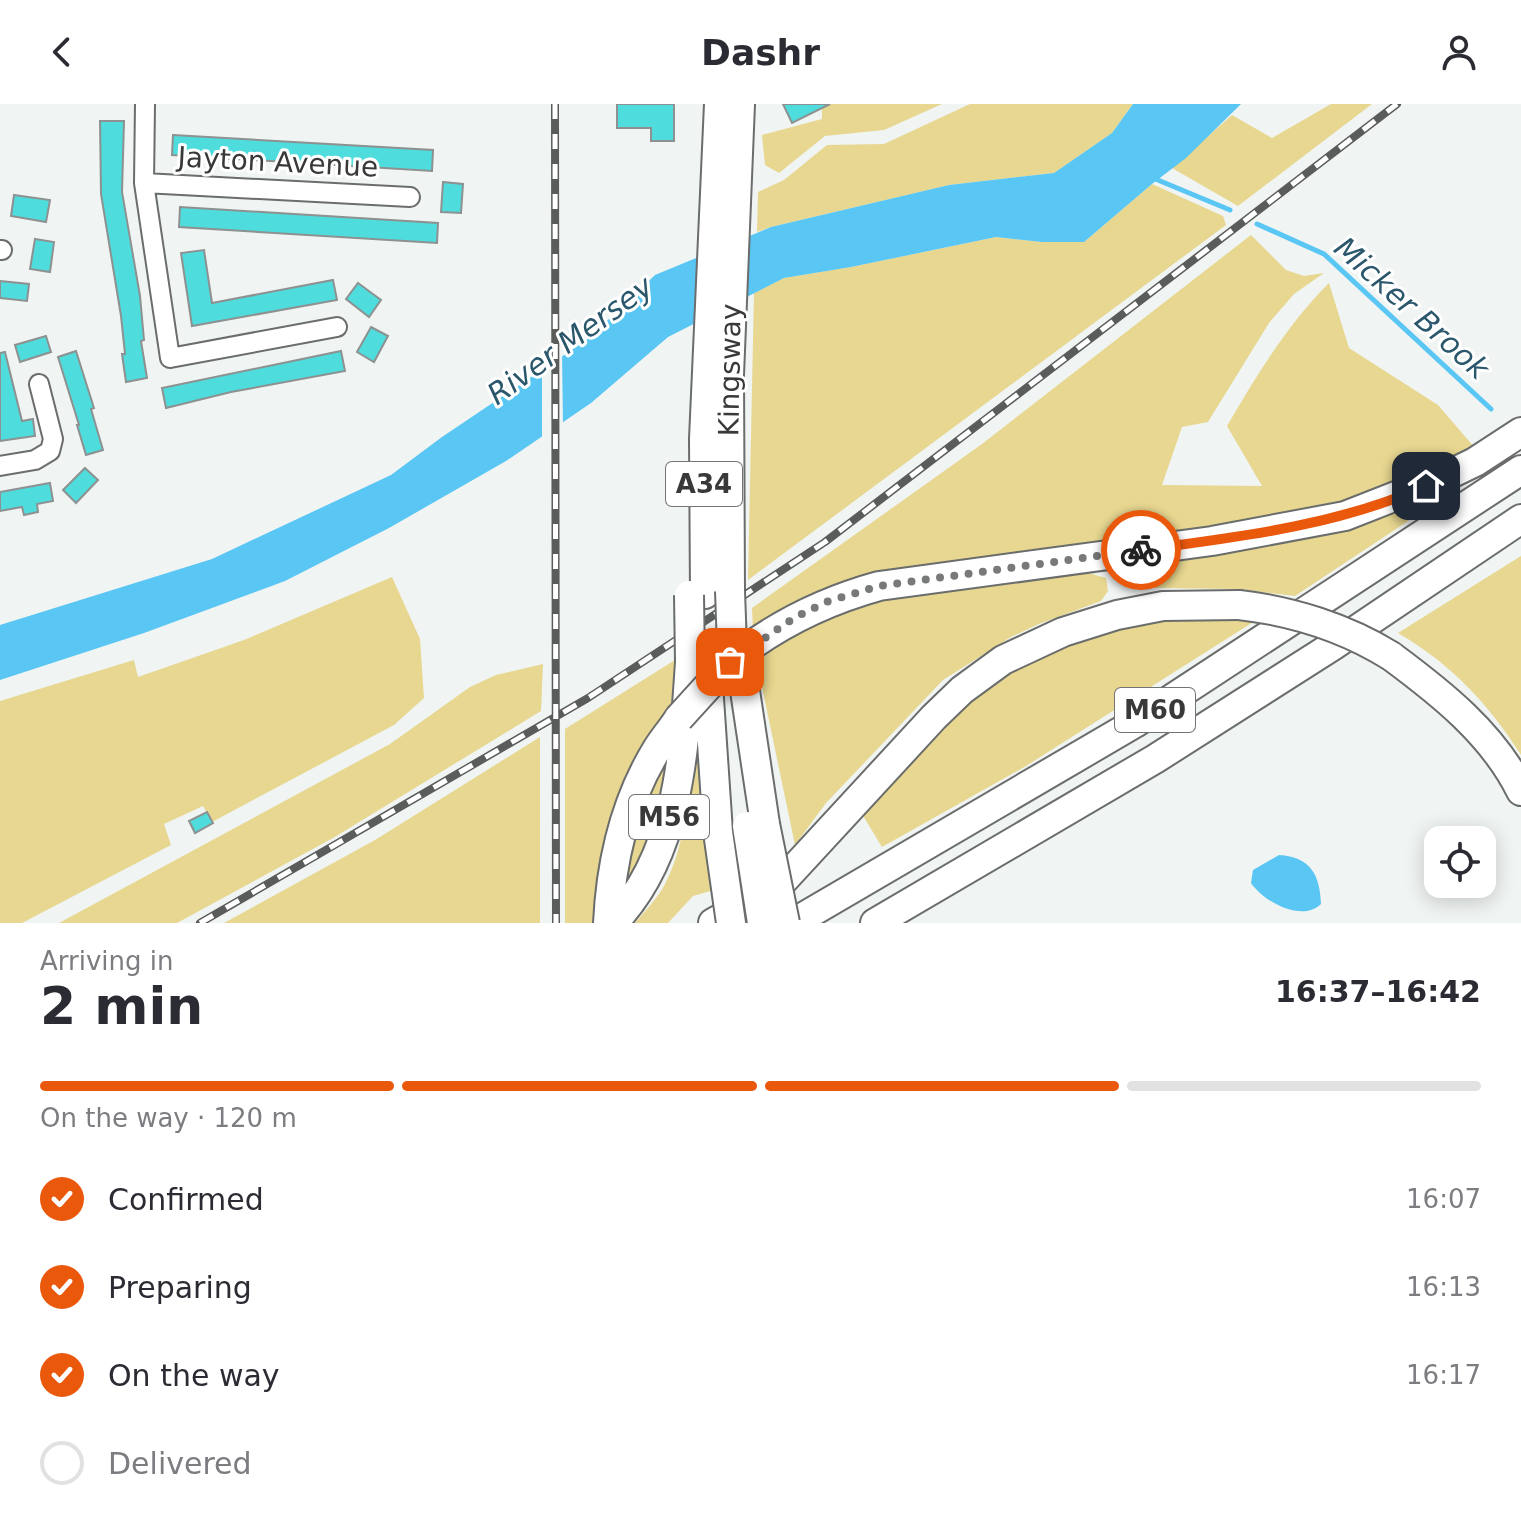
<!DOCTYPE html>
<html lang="en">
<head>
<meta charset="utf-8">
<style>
  body { margin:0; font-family:"DejaVu Sans",sans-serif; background:#f2f2f3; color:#2b2b33; height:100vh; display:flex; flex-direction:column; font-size:30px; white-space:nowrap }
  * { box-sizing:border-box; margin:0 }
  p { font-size:26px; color:#7c7c81 }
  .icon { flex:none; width:44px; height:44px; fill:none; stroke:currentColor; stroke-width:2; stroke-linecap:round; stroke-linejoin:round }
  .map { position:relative; height:819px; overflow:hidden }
  .sheet { display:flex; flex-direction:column; background:#fff; flex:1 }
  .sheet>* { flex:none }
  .controls { position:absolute; left:1424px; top:722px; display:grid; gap:16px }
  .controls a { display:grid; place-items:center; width:72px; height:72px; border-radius:16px; background:#fff; box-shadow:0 4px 20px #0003; font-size:40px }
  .pin { position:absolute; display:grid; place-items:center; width:68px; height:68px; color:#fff; margin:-34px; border-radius:16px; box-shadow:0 4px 12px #0006 }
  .courier { position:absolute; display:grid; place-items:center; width:80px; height:80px; margin:-40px; border:6px solid #ea580c; border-radius:50%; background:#fff; color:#222; box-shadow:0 2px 10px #0007 }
  .headline em { font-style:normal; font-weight:800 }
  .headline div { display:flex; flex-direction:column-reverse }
  .headline { display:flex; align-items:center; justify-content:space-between; height:136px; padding:0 40px }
  h1 { font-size:52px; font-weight:800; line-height:60px }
  .bar { display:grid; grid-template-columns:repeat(4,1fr); gap:12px 8px; align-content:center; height:96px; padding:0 40px }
  .bar i { height:10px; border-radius:6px; background:#e1e1e2 }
  .bar .current { background:#ea580c }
  .bar p { grid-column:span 4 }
  ol { padding:0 40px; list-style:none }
  li { display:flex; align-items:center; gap:24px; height:88px }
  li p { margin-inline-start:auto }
  li .icon { padding:8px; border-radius:50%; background:#ea580c; color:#fff; stroke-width:4 }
  li:last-child { color:#7c7c81 }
  li i { width:44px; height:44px; border:4px solid #e1e1e2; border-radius:50% }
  header { display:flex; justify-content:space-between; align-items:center; height:104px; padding:0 40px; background:#fff; font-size:36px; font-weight:800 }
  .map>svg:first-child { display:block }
  .green { fill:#e7d790 }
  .water { fill:#59c6f4 }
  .pier { fill:#f0f4f2 }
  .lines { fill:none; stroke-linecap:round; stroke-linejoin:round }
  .stream { stroke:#59c6f4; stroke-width:5 }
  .building { fill:#4fdcdc; stroke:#8d9191; stroke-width:2 }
  .minor-casing { stroke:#6a6d6b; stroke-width:22 }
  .highway-casing { stroke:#6a6d6b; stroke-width:32 }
  .minor { stroke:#fff; stroke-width:18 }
  .highway { stroke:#fff; stroke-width:28 }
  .rail-casing { stroke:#5a5c5b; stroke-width:8 }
  .rail { stroke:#fff; stroke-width:5; stroke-dasharray:15; stroke-linecap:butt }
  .highway-bridge-casing { stroke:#6a6d6b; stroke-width:32; stroke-linecap:butt }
  .highway-bridge { stroke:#fff; stroke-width:28 }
  .done { stroke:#787a79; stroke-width:8; stroke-dasharray:0 14.4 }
  .route { stroke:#ea580c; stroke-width:10 }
  .labels { text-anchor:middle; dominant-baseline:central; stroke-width:6; stroke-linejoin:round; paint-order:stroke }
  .shield { fill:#fff; stroke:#747474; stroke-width:2 }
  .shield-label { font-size:26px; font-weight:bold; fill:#383938 }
  .street-label { font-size:28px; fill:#383938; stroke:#fff }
  .water-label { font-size:30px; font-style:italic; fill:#2a576b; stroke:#fff }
</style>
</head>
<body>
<header><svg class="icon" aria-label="back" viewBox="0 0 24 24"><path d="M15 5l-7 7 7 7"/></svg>Dashr<svg class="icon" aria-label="person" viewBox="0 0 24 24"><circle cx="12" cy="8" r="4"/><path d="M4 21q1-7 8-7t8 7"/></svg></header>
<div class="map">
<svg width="1521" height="819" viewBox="0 0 1521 819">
  <rect width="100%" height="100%" fill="#f0f4f2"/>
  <path class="green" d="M 822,0 L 942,0 L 884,26 L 825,32 L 779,69 L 765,61 L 762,31 L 822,15 Z
    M 970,0 L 1133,0 L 1112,29 L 1054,69 L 949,81 L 771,123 L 757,128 L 758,88 L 784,76 L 827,41 L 884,40 Z
    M 1331,0 L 1372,0 L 1238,102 L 1172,64 L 1232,11 L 1272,34 Z
    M 1152,80 L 1223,112 L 1226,121 L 748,476 L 754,189 L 784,174 L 851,163 L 996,133 L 1042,138 L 1084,138 Z
    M 1251,131 L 1286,166 L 1304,172 L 1324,169 L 1294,190 L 1269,219 L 1208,318 L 1182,323 L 1162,381 L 1262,382 L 1227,322 C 1257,271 1287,221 1329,179 L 1349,244 L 1438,301 L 1475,344 C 1412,379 1340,401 1271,419 L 863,473 L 804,494 L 753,526 L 752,504 L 982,340 Z
    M 1479,370 L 1295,492 L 1239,485 L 1156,484 L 1148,480 L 1144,472 L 1153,463 Z
    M 1521,452 L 1521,651 C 1487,598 1452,561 1398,529 Z
    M 1082,467 L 1106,474 L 1108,487 L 1101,497 L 1039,520 L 1011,533 L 943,576 L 826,699 L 795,741 L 756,554 C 781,535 811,516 841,506 C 918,482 1002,477 1082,467 Z
    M 392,473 L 420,535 L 424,594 L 394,621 L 212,718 L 203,702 L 164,720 L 171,741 L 22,819 L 0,819 L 0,597 L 134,556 L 138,573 L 244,536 Z
    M 1164,511 L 1258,515 L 1026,662 L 882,743 L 862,710 L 916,648 L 988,580 L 1064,538 Z
    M 675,556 L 671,602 L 595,817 L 593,819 L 565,819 L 565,625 Z
    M 543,560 L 541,607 L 333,734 L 177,819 L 59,819 L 390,640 L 470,583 L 496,571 Z
    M 692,622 L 702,658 L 714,786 L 693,792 L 668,819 L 635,819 C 645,807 658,794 665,780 C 690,732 688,674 692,622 Z
    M 540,633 L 540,819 L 224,819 L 375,736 Z
    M 666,655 L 658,707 L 646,749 L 621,791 C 629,743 644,700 666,655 Z"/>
  <path class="water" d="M 1133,0 L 1241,0 L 1186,54 L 1152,80 L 1084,138 L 1042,138 L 996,133 L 851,163 L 784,174 L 668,233 L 591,299 L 506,357 L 389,424 L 285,477 L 144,529 L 0,576 L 0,521 L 212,455 L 391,371 L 442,333 L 588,235 L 655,171 L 771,123 L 949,81 L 1054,69 L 1112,29 Z
    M 1279,751 C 1311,753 1320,771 1321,800 C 1302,819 1263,797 1251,779 L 1253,766 Z"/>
  <path class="pier" d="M 562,248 L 563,323 L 542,337 L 542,262 Z"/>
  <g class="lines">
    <path class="stream" d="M 1153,74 L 1230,106
      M 1257,120 L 1324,150 L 1491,305"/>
  </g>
  <path class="building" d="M 617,0 L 674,0 L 674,37 L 651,37 L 651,24 L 617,24 Z
    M 783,0 L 830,0 L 792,19 Z
    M 100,17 L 124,17 L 122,88 L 140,192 L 144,236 L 141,237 L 147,274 L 126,278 L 122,250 L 125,250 L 121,212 L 101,90 Z
    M 173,31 L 433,46 L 432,67 L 172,51 Z
    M 443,78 L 463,80 L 461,109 L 441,108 Z
    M 14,91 L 50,96 L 46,118 L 11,112 Z
    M 180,103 L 438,119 L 437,139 L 179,123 Z
    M 35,135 L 54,138 L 50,168 L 30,165 Z
    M 204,146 L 212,199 L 333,176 L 337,196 L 192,222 L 181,149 Z
    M 0,177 L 29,180 L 27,197 L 0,194 Z
    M 358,179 L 381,196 L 369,213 L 346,195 Z
    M 371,223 L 388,232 L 374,258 L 357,248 Z
    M 46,232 L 51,248 L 20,258 L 15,241 Z
    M 76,247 L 94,304 L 91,305 L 103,346 L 86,351 L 77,321 L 79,321 L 58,253 Z
    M 341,247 L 345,267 L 231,288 L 166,304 L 162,284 Z
    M 5,248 L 22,317 L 33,315 L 35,332 L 0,337 L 0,249 Z
    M 85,364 L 98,376 L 76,399 L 63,386 Z
    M 50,379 L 53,397 L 37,400 L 38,408 L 24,411 L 22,403 L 0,407 L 0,388 Z
    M 207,708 L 213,719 L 195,729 L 189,717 Z"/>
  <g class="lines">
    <defs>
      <path id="minor" d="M 145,0 L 144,79 L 170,254 L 337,223
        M 144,79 L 410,93
        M 0,146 L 2,146
        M 0,362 L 35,356 L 50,347 L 53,335 L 39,280"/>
      <path id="highway" d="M 730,487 L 729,271 L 740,0
        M 705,490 L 704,335 L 719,0
        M 738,540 L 765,720
        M 752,541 C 792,513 832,495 879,482 L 1212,437 L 1345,412 L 1442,374 L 1475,358 L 1521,328
        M 1391,552 C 1441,589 1493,630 1521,687
        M 707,565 L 718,728
        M 608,819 C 611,757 624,699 657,645 C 664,634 672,625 679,614
        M 613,819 C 679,751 684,648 690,558
        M 713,819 L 778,782 L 934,613 L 962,586 L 1003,556 L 1063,528 L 1117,511 L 1163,502 L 1239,501
        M 793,819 L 1135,619 L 1521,366
        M 875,819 L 1155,655 L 1334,541 L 1521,415"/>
    </defs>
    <use href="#minor" class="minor-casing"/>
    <use href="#highway" class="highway-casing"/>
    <use href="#minor" class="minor"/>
    <use href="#highway" class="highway"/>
    <defs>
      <path id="rail" d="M 555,0 L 556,819
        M 200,819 L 588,594 L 825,438 L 1397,0"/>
    </defs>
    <use href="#rail" class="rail-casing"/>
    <use href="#rail" class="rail"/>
    <defs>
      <path id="highway-bridge" d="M 730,487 L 732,543
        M 689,491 L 690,558
        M 1239,501 C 1292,507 1346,524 1391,552
        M 679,614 L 730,558 L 752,541
        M 765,720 L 785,819
        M 747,722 L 762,819
        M 718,728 L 731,819"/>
    </defs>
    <use href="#highway-bridge" class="highway-bridge-casing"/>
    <use href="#highway-bridge" class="highway-bridge"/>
  </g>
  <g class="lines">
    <path class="done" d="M 730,558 L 794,514 L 826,498 L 879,482 L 1141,446"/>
    <path class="route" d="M 1141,446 C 1238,433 1336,422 1426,382"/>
  </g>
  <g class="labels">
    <g class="shield">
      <rect x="666" y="358" width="76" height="44" rx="6"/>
      <rect x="1115" y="584" width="80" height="44" rx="6"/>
      <rect x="629" y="691" width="80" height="44" rx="6"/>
    </g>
    <g class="shield-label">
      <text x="704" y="380">A34</text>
      <text x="1155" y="606">M60</text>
      <text x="669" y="713">M56</text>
    </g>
    <g class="street-label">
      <text transform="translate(278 58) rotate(3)">Jayton Avenue</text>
      <text transform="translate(730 266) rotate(-89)">Kingsway</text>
    </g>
    <g class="water-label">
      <text transform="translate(1412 204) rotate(42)">Micker Brook</text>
      <text transform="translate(570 236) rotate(-36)">River Mersey</text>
    </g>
  </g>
</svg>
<div class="controls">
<a><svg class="icon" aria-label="locate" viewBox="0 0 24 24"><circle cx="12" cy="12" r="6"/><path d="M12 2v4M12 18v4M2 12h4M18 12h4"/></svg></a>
</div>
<div class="pin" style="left:730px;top:558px;background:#ea580c"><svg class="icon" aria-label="bag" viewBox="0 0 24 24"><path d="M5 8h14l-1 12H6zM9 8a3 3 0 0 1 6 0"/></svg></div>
<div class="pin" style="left:1426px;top:382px;background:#1f2937"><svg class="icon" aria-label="home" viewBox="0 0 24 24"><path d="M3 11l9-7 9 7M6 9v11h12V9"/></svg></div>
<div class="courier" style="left:1141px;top:446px"><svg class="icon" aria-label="bike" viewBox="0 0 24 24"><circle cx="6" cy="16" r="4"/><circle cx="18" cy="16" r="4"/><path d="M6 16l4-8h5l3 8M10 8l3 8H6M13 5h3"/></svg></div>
</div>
<section class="sheet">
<div class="headline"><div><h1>2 min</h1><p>Arriving in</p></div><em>16:37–16:42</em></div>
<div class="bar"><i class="current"></i><i class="current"></i><i class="current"></i><i></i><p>On the way · 120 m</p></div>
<ol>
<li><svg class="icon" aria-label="check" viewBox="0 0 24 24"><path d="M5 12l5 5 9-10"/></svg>Confirmed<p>16:07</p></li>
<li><svg class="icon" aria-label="check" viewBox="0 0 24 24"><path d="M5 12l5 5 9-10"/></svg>Preparing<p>16:13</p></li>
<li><svg class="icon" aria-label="check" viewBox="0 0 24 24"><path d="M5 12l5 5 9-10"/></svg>On the way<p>16:17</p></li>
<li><i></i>Delivered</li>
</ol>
</section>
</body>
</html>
